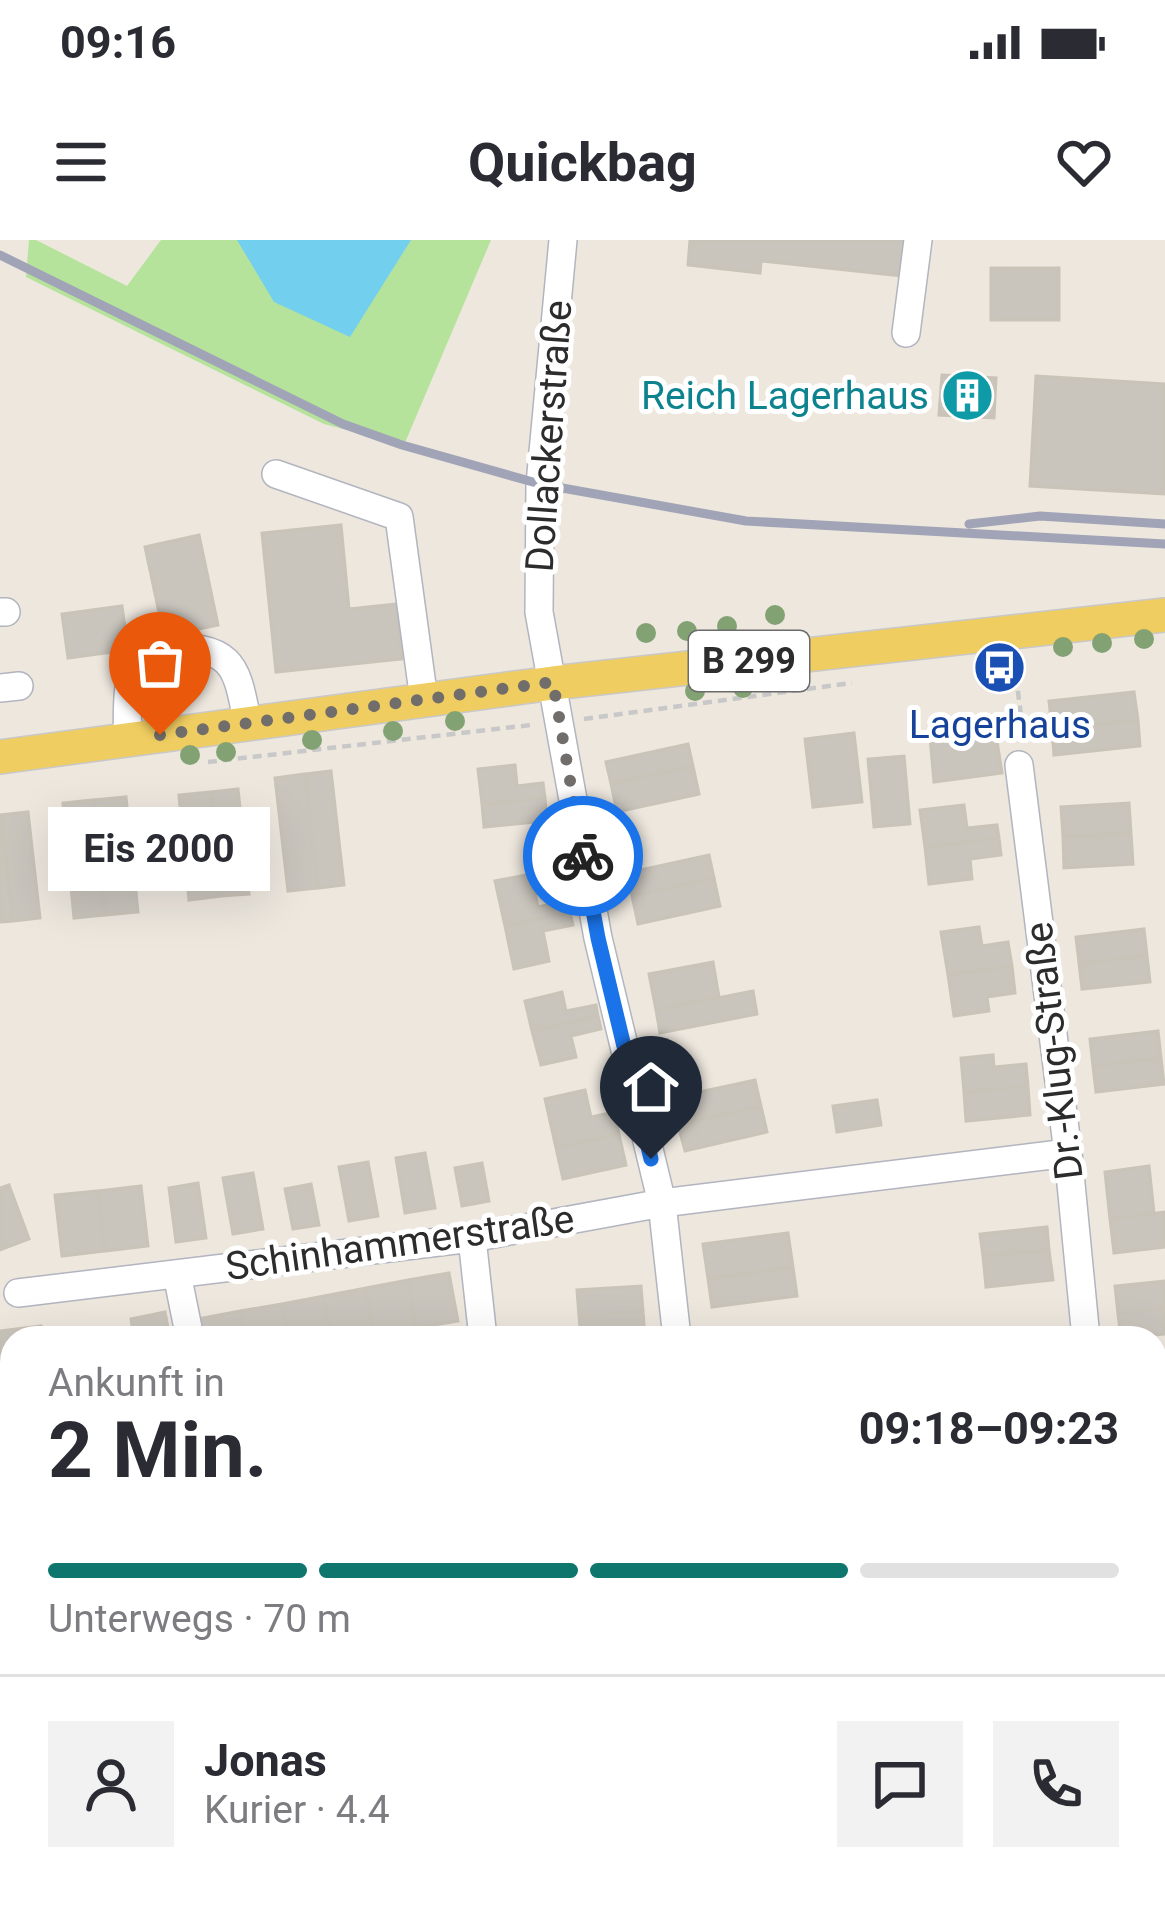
<!DOCTYPE html>
<html lang="de">
<head>
<meta charset="utf-8">
<style>
  body { margin:0; font-family:Roboto,sans-serif; background:#f2f2f3; color:#2b2b33; height:100vh; display:flex; flex-direction:column; font-size:45px; white-space:nowrap }
  * { box-sizing:border-box; margin:0 }
  p { font-size:39px; color:#7c7c81 }
  .icon { flex:none; width:66px; height:66px; fill:none; stroke:currentColor; stroke-width:2; stroke-linecap:round; stroke-linejoin:round }
  .map { position:relative; flex:1; overflow:hidden }
  .panel { position:absolute; left:0px; top:1086px; width:1167px; height:588px; display:flex; flex-direction:column; background:#fff; border-radius:36px 36px 0 0; box-shadow:0 12px 48px #0002 }
  .panel>* { flex:none }
  .pin { position:absolute; display:grid; place-items:center; width:102px; height:102px; color:#fff; margin:-123px -51px; border-radius:50% 50% 50% 0; rotate:-45deg; box-shadow:0 0 12px #0007 }
  .pin .icon { rotate:45deg }
  .courier { position:absolute; display:grid; place-items:center; width:120px; height:120px; margin:-60px; border:9px solid #1a73e8; border-radius:50%; background:#fff; color:#222; box-shadow:0 3px 15px #0007 }
  .bubble { position:absolute; height:84px; border-radius:0px; background:#fff; box-shadow:0 12px 48px #0002; font-size:39px; font-weight:700; line-height:84px; text-align:center }
  .headline em { font-style:normal; font-weight:700 }
  .headline div { display:flex; flex-direction:column-reverse }
  .headline { display:flex; align-items:center; justify-content:space-between; height:204px; padding:0 48px }
  h1 { font-size:78px; font-weight:700; line-height:90px }
  .bar { display:grid; grid-template-columns:repeat(4,1fr); gap:18px 12px; align-content:center; height:144px; padding:0 48px }
  .bar i { height:15px; border-radius:9px; background:#e1e1e2 }
  .bar .current { background:#0f766e }
  .bar p { grid-column:span 4 }
  .line { display:flex; align-items:center; gap:30px; padding:0 48px; border-top:3px solid #e1e1e2 }
  .line div { flex:1 }
  .round { display:grid; place-items:center; flex:none; width:126px; height:126px; border-radius:0px; background:#f2f2f3 }
  .status { display:flex; justify-content:space-between; align-items:center; height:84px; padding:0 60px; background:#fff; direction:ltr }
  .status svg { height:33px; fill:currentColor }
  header { display:flex; justify-content:space-between; align-items:center; height:156px; padding:0 48px; background:#fff; font-size:54px; font-weight:700 }
  .map>svg:first-child { display:block }
  .green { fill:#b5e39c }
  .water { fill:#73cfee }
  .building { fill:#c9c5bd; stroke:#c9c3b8; stroke-width:3 }
  .lines { fill:none; stroke-linecap:round; stroke-linejoin:round }
  .minor-casing { stroke:#b2b5bf; stroke-width:30 }
  .major-casing { stroke:#c8c8c8; stroke-width:36 }
  .path { stroke:#c8c8c8; stroke-width:4.5; stroke-dasharray:9 6; stroke-linecap:butt }
  .minor { stroke:#fff; stroke-width:27 }
  .major { stroke:#f0cd61; stroke-width:33 }
  .rail { stroke:#a1a4b6; stroke-width:9 }
  .tree { fill:#83a273 }
  .done { stroke:#706d6a; stroke-width:12; stroke-dasharray:0 21.6 }
  .route { stroke:#1a73e8; stroke-width:15 }
  .labels { text-anchor:middle; dominant-baseline:central; stroke-width:10; stroke-linejoin:round; paint-order:stroke }
  .shield { fill:#fff; stroke:#6b6b6b; stroke-width:3 }
  .shield-label { font-size:36px; font-weight:bold; fill:#2c2c2c }
  .culture-label { font-size:39px; fill:#0d838f; stroke:#fff; text-anchor:end }
  .street-label { font-size:39px; fill:#2c2c2c; stroke:#fff }
  .transit-label { font-size:39px; fill:#164399; stroke:#fff }
</style>
</head>
<body>
<div class="status"><b>09:16</b><svg viewBox="0 0 49 12"><path d="M0 12V9h3v3zM5 12V6h3v6zM10 12V3h3v9zM15 12V0h3v12zM26 1h20v11H26zM47 4h2v5h-2z"/></svg></div>
<header><svg class="icon" aria-label="menu" viewBox="0 0 24 24"><path d="M4 6h16M4 12h16M4 18h16"/></svg>Quickbag<svg class="icon" aria-label="heart" viewBox="0 0 24 24"><path d="M12 20l-8-8c-3-5 5-10 8-4 3-6 11-1 8 4z"/></svg></header>
<div class="map">
<svg width="1165" height="1674" viewBox="0 0 1165 1674">
  <rect width="100%" height="100%" fill="#ede7de"/>
  <path class="green" d="M 29,0 L 36,0 L 127,46 L 161,0 L 491,0 L 404,205 L 324,184 L 26,37 Z"/>
  <path class="water" d="M 237,0 L 411,0 L 350,97 L 274,62 Z"/>
  <path class="building" d="M 690,0 L 907,0 L 903,36 L 761,21 L 760,33 L 688,25 Z
    M 991,28 L 1059,28 L 1059,80 L 991,80 Z
    M 942,135 L 996,138 L 994,178 L 939,175 Z
    M 1036,136 L 1165,144 L 1165,254 L 1030,246 Z
    M 341,285 L 349,369 L 397,364 L 402,419 L 276,432 L 262,293 Z
    M 199,295 L 218,385 L 164,396 L 145,307 Z
    M 122,366 L 128,410 L 68,418 L 62,374 Z
    M 1134,452 L 1138,480 L 1052,489 L 1049,461 Z
    M 1138,480 L 1140,506 L 1054,515 L 1052,489 Z
    M 995,488 L 1002,533 L 934,542 L 930,497 Z
    M 854,493 L 862,562 L 813,567 L 805,499 Z
    M 688,504 L 693,526 L 611,544 L 606,522 Z
    M 904,516 L 910,584 L 874,587 L 868,519 Z
    M 515,525 L 517,546 L 543,543 L 545,558 L 482,564 L 478,529 Z
    M 693,526 L 699,554 L 617,572 L 611,544 Z
    M 331,531 L 344,645 L 318,648 L 305,534 Z
    M 305,534 L 318,648 L 288,651 L 275,538 Z
    M 238,549 L 249,654 L 222,656 L 211,552 Z
    M 211,552 L 222,656 L 189,660 L 179,555 Z
    M 126,557 L 132,613 L 99,617 L 93,560 Z
    M 545,558 L 547,581 L 484,587 L 482,564 Z
    M 93,560 L 105,675 L 74,678 L 63,563 Z
    M 1129,563 L 1131,593 L 1063,597 L 1061,567 Z
    M 964,565 L 967,588 L 997,585 L 999,598 L 925,607 L 920,570 Z
    M 28,572 L 40,678 L 13,681 L 1,575 Z
    M 0,575 L 13,681 L 0,682 Z
    M 1131,593 L 1133,624 L 1064,628 L 1063,597 Z
    M 999,598 L 1001,615 L 970,619 L 972,639 L 929,644 L 925,607 Z
    M 132,613 L 138,672 L 105,675 L 99,617 Z
    M 709,615 L 714,638 L 632,656 L 627,633 Z
    M 531,634 L 538,667 L 568,660 L 570,672 L 505,686 L 495,641 Z
    M 714,638 L 720,666 L 638,684 L 632,656 Z
    M 570,672 L 573,685 L 543,691 L 549,721 L 514,729 L 505,686 Z
    M 979,687 L 982,706 L 1008,702 L 1012,726 L 948,735 L 941,692 Z
    M 1144,689 L 1147,716 L 1079,723 L 1076,697 Z
    M 1147,716 L 1150,742 L 1082,749 L 1079,723 Z
    M 713,722 L 719,757 L 656,770 L 649,734 Z
    M 1012,726 L 1015,753 L 987,757 L 989,771 L 954,776 L 948,735 Z
    M 753,751 L 757,774 L 660,793 L 656,770 Z
    M 562,752 L 566,771 L 596,765 L 598,776 L 532,791 L 525,761 Z
    M 598,776 L 601,789 L 571,796 L 576,817 L 541,825 L 532,791 Z
    M 1158,791 L 1161,818 L 1093,826 L 1090,799 Z
    M 993,815 L 994,827 L 1026,824 L 1028,846 L 964,852 L 961,818 Z
    M 1161,818 L 1164,844 L 1096,852 L 1093,826 Z
    M 755,840 L 761,866 L 678,885 L 672,858 Z
    M 1028,846 L 1030,875 L 966,881 L 964,852 Z
    M 585,850 L 591,877 L 614,872 L 619,894 L 556,908 L 545,859 Z
    M 877,860 L 881,885 L 837,892 L 833,866 Z
    M 761,866 L 767,892 L 685,911 L 678,885 Z
    M 619,894 L 626,925 L 563,939 L 556,908 Z
    M 425,913 L 435,968 L 405,973 L 396,918 Z
    M 368,922 L 378,976 L 349,981 L 339,927 Z
    M 482,923 L 489,961 L 462,966 L 455,928 Z
    M 1149,926 L 1154,973 L 1110,979 L 1105,932 Z
    M 253,933 L 263,989 L 233,994 L 223,938 Z
    M 198,943 L 206,998 L 176,1002 L 169,948 Z
    M 311,944 L 319,985 L 293,989 L 285,949 Z
    M 9,945 L 29,999 L 0,1010 L 0,948 Z
    M 141,946 L 148,1006 L 105,1011 L 98,951 Z
    M 98,951 L 105,1011 L 62,1016 L 55,955 Z
    M 1165,972 L 1165,1007 L 1114,1013 L 1110,979 Z
    M 1047,987 L 1049,1010 L 983,1016 L 980,994 Z
    M 788,993 L 793,1027 L 708,1039 L 703,1004 Z
    M 1049,1010 L 1053,1040 L 986,1047 L 983,1016 Z
    M 793,1027 L 797,1056 L 712,1067 L 708,1039 Z
    M 449,1033 L 458,1081 L 416,1088 L 408,1040 Z
    M 408,1040 L 416,1088 L 374,1096 L 366,1048 Z
    M 1165,1041 L 1165,1068 L 1118,1074 L 1115,1046 Z
    M 641,1046 L 643,1071 L 579,1076 L 577,1050 Z
    M 366,1048 L 374,1096 L 331,1098 L 324,1056 Z
    M 324,1056 L 331,1098 L 288,1098 L 282,1064 Z
    M 282,1064 L 288,1098 L 245,1098 L 240,1071 Z
    M 1165,1068 L 1165,1094 L 1121,1098 L 1118,1074 Z
    M 240,1071 L 245,1098 L 201,1098 L 198,1079 Z
    M 643,1071 L 645,1098 L 581,1098 L 579,1076 Z
    M 165,1072 L 170,1098 L 134,1098 L 131,1079 Z
    M 41,1086 L 42,1098 L 12,1098 L 12,1142 L 7,1143 L 5,1127 L 0,1128 L 0,1091 Z
    M 1165,1140 L 1165,1167 L 1155,1168 L 1155,1141 Z
    M 1165,1167 L 1165,1194 L 1155,1195 L 1155,1168 Z
    M 1165,1219 L 1165,1246 L 1155,1247 L 1155,1220 Z
    M 1165,1246 L 1165,1272 L 1155,1273 L 1155,1247 Z
    M 1165,1299 L 1165,1326 L 1155,1328 L 1155,1300 Z
    M 1165,1326 L 1165,1353 L 1156,1354 L 1155,1328 Z
    M 104,1662 L 145,1662 L 150,1674 L 108,1674 Z
    M 196,1662 L 233,1662 L 199,1672 Z
    M 627,1662 L 717,1662 L 718,1666 L 683,1670 L 684,1674 L 628,1674 Z"/>
  <g class="lines">
    <defs>
      <path id="minor" d="M 563,0 L 540,244 L 539,372 L 598,698 L 662,963 L 677,1098
        M 906,93 L 918,0
        M 276,234 L 399,277 L 424,460
        M 0,372 L 6,372
        M 0,448 L 19,446
        M 127,500 C 128,482 126,460 130,442 C 138,407 202,398 226,421 C 241,435 243,465 248,483
        M 1019,525 L 1068,913 L 1086,1098
        M 472,998 L 483,1098
        M 177,1034 L 190,1098
        M 18,1053 L 472,998 L 662,963 L 1068,913
        M 0,1270 L 6,1217 L 12,1216
        M 0,1421 L 12,1497
        M 1155,1543 L 1165,1538
        M 41,1662 L 44,1674
        M 547,1662 L 549,1674
        M 740,1662 L 742,1674
        M 944,1662 L 951,1674
        M 871,1674 L 909,1662"/>
      <path id="major" d="M 0,517 L 553,443 L 1165,375"/>
    </defs>
    <use href="#minor" class="minor-casing"/>
    <use href="#major" class="major-casing"/>
    <path class="path" d="M 1014,421 L 1024,499
      M 584,479 L 852,443
      M 208,522 L 531,485
      M 0,1605 L 12,1603"/>
    <use href="#minor" class="minor"/>
    <use href="#major" class="major"/>
    <path class="rail" d="M 0,15 L 343,184 L 402,205 L 540,244 L 746,281 L 1165,304
      M 969,284 L 1040,276 L 1165,284"/>
  </g>
  <g class="tree">
    <circle cx="775" cy="375" r="10"/>
    <circle cx="727" cy="386" r="10"/>
    <circle cx="687" cy="391" r="10"/>
    <circle cx="646" cy="393" r="10"/>
    <circle cx="1144" cy="399" r="10"/>
    <circle cx="1102" cy="403" r="10"/>
    <circle cx="1063" cy="407" r="10"/>
    <circle cx="787" cy="442" r="10"/>
    <circle cx="743" cy="448" r="10"/>
    <circle cx="695" cy="451" r="10"/>
    <circle cx="455" cy="481" r="10"/>
    <circle cx="393" cy="491" r="10"/>
    <circle cx="312" cy="500" r="10"/>
    <circle cx="226" cy="512" r="10"/>
    <circle cx="190" cy="515" r="10"/>
  </g>
  <g class="lines">
    <path class="done" d="M 160,495 L 553,442 L 583,616"/>
    <path class="route" d="M 583,616 L 598,698 L 651,919"/>
  </g>
  <defs>
    <symbol id="building-disc" viewBox="-11 -11 22 22"><circle r="9.5" fill="#0f9aa8" stroke="#fff"/><path d="M-4-6H4V6H1V3H-1V6H-4ZM-2.5-4.3h1.7v1.8h-1.7ZM.8-4.3h1.7v1.8H.8ZM-2.5-1h1.7V.8h-1.7ZM.8-1h1.7V.8H.8Z" fill="#fff"/></symbol>
    <symbol id="bus-disc" viewBox="-11 -11 22 22"><circle r="9.5" fill="#1a4fb4" stroke="#fff"/><path d="M-5-6H5V4H4V6H2V4H-2V6H-4V4H-5ZM-3.5-4V0h7V-4ZM-3.5 1.2v1.5H-2V1.2ZM2 1.2v1.5H3.5V1.2Z" fill="#fff"/></symbol>
  </defs>
  <g fill-rule="evenodd">
    <use href="#building-disc" x="938" y="126" width="59" height="59"/>
    <use href="#bus-disc" x="970" y="398" width="59" height="59"/>
  </g>
  <g class="labels">
    <rect class="shield" x="689" y="391" width="120" height="60" rx="9"/>
    <g class="shield-label">
      <text x="749" y="421">B 299</text>
    </g>
    <g class="culture-label">
      <text x="929" y="156">Reich Lagerhaus</text>
    </g>
    <g class="street-label">
      <text transform="translate(549 196) rotate(-86)">Dollackerstraße</text>
      <text transform="translate(1054 811) rotate(-97)">Dr.-Klug-Straße</text>
      <text transform="translate(400 1003) rotate(-8)">Schinhammerstraße</text>
    </g>
    <g class="transit-label">
      <text x="1000" y="485">Lagerhaus</text>
    </g>
  </g>
</svg>
<div class="pin" style="left:160px;top:495px;background:#ea580c"><svg class="icon" aria-label="bag" viewBox="0 0 24 24"><path d="M5 8h14l-1 12H6zM9 8a3 3 0 0 1 6 0"/></svg></div>
<div class="pin" style="left:651px;top:919px;background:#1f2937"><svg class="icon" aria-label="home" viewBox="0 0 24 24"><path d="M3 11l9-7 9 7M6 9v11h12V9"/></svg></div>
<div class="courier" style="left:583px;top:616px"><svg class="icon" aria-label="bike" viewBox="0 0 24 24"><circle cx="6" cy="16" r="4"/><circle cx="18" cy="16" r="4"/><path d="M6 16l4-8h5l3 8M10 8l3 8H6M13 5h3"/></svg></div>
<div class="bubble" style="left:48px;top:567px;width:222px">Eis 2000</div>
<section class="panel">
<div class="headline"><div><h1>2 Min.</h1><p>Ankunft in</p></div><em>09:18–09:23</em></div>
<div class="bar"><i class="current"></i><i class="current"></i><i class="current"></i><i></i><p>Unterwegs · 70 m</p></div>
<div class="line" style="height:216px"><a class="round"><svg class="icon" aria-label="person" viewBox="0 0 24 24"><circle cx="12" cy="8" r="4"/><path d="M4 21q1-7 8-7t8 7"/></svg></a><div><b>Jonas</b><p>Kurier · 4.4</p></div><a class="round"><svg class="icon" aria-label="chat" viewBox="0 0 24 24"><path d="M4 5h16v11H9l-5 4z"/></svg></a><a class="round"><svg class="icon" aria-label="phone" viewBox="0 0 24 24"><path d="M5 4h4l2 5-3 2q2 4 5 5l2-3 5 2v4C11 20 4 13 5 4z"/></svg></a></div>
</section>
</div>
</body>
</html>
